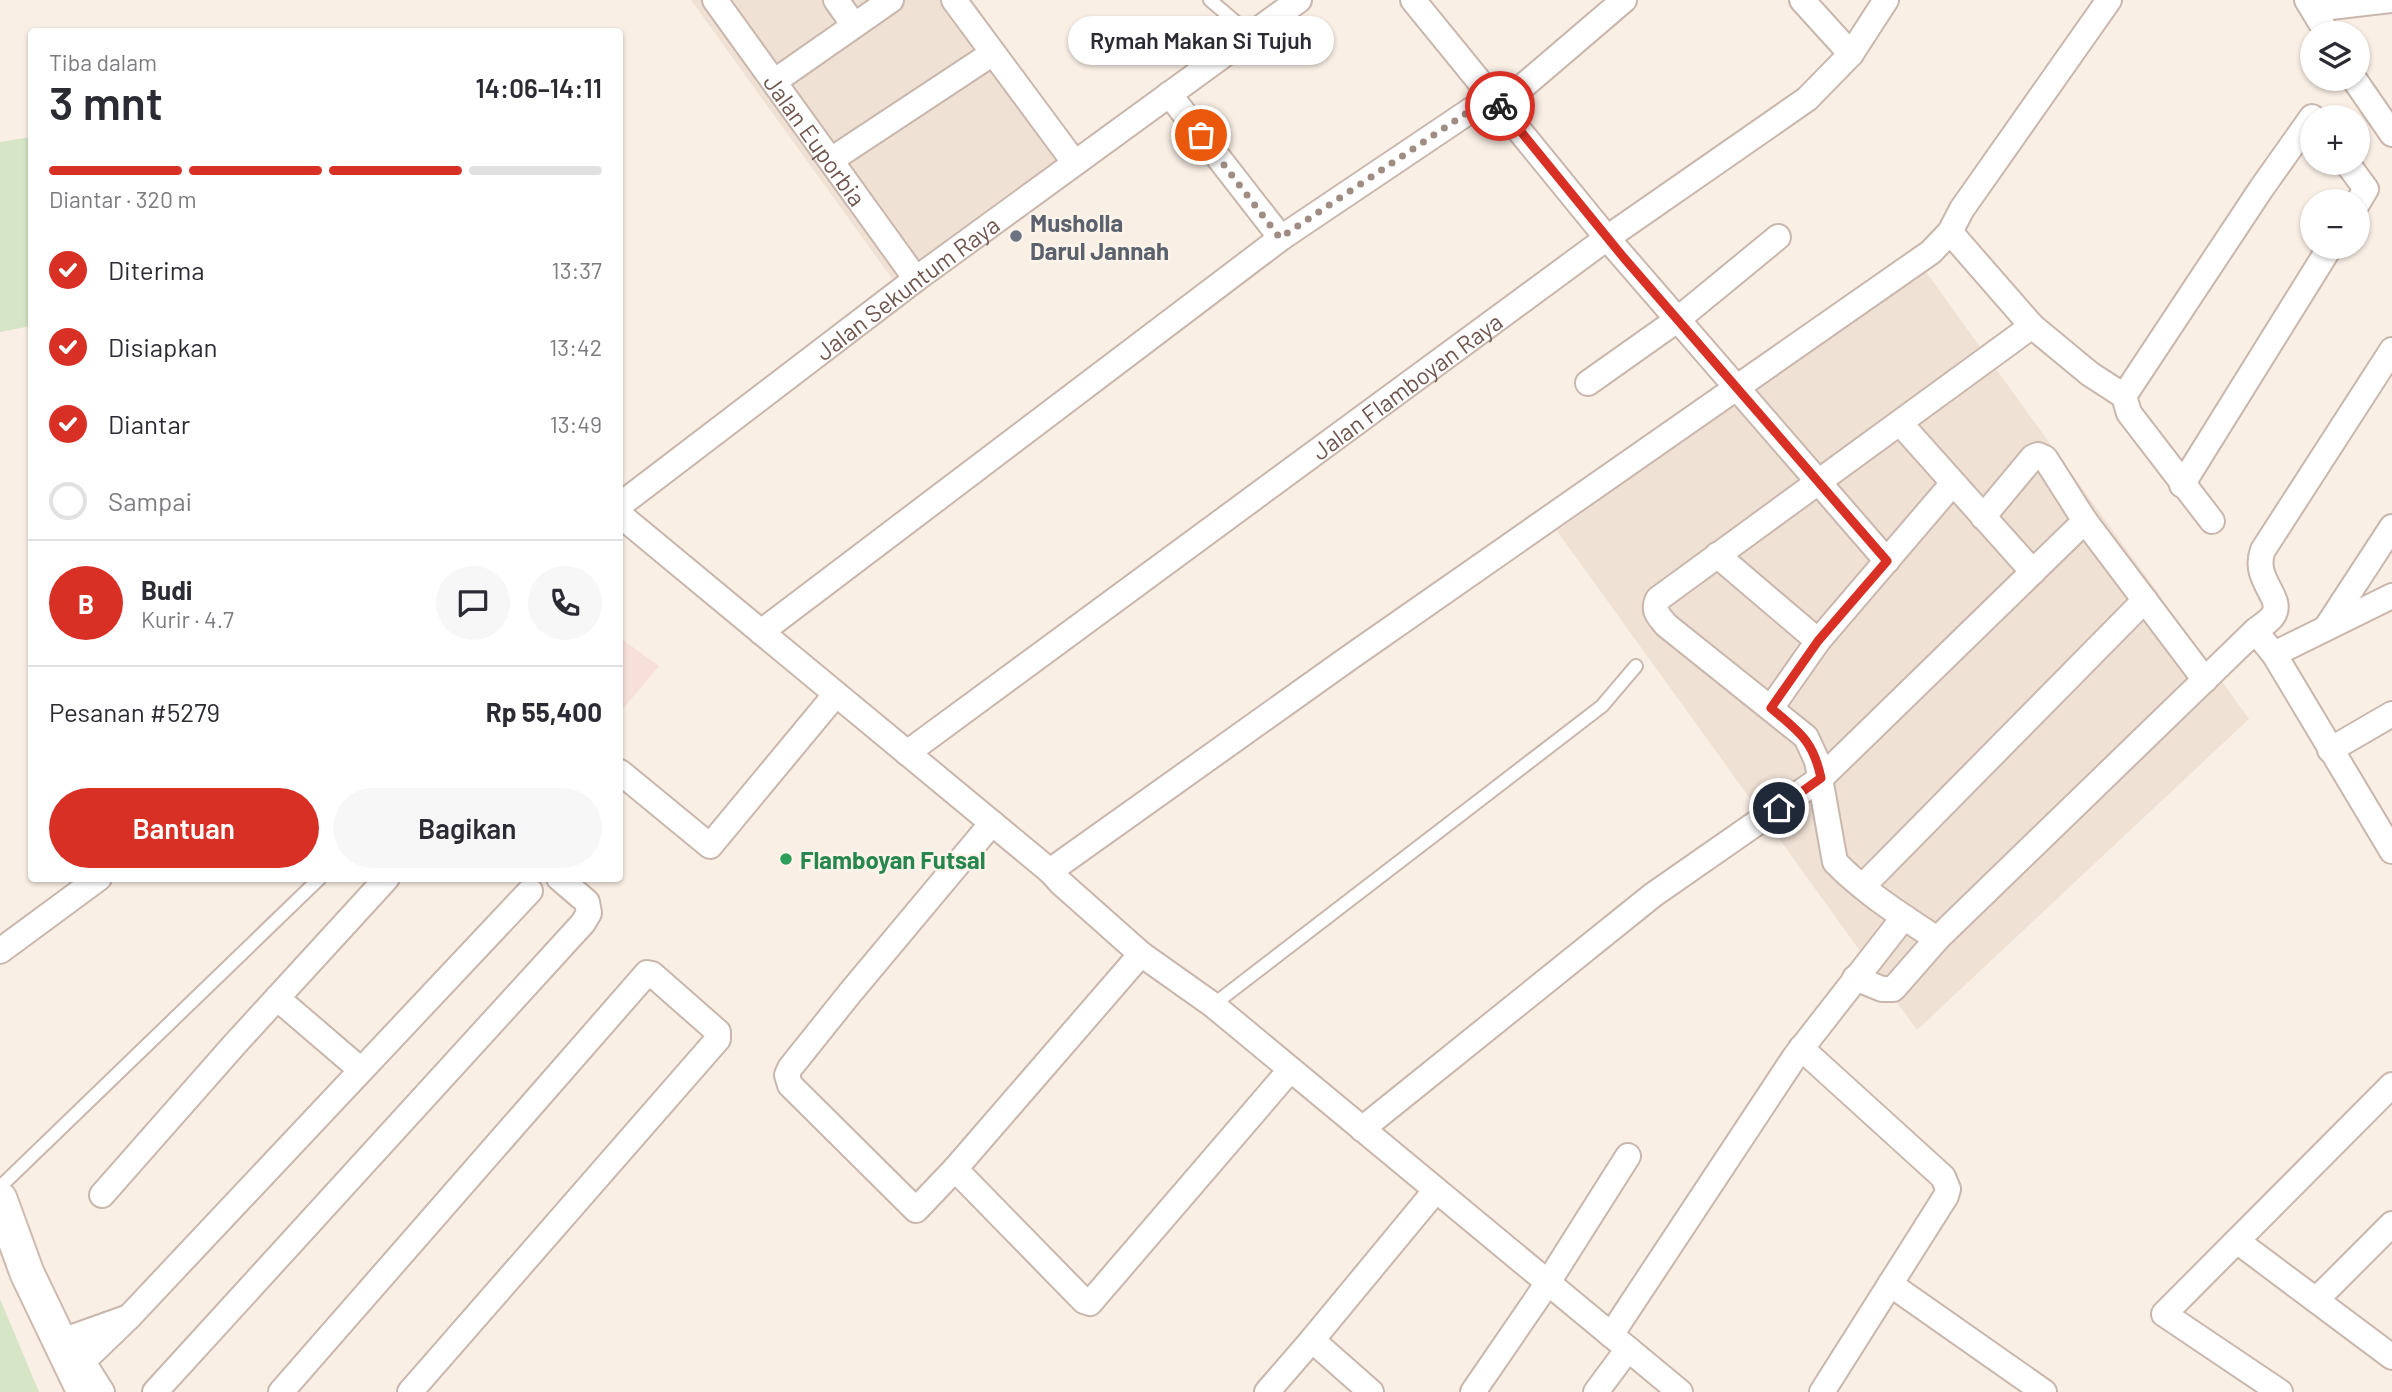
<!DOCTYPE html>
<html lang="id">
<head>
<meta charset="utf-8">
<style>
  body { margin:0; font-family:Barlow,sans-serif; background:#f7f7f7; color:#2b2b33; height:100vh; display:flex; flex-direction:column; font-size:26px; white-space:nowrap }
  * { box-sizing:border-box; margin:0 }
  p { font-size:23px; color:#7c7c81 }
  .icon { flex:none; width:38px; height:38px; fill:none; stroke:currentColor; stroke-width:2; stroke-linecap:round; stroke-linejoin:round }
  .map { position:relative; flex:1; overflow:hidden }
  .panel { position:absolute; left:28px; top:28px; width:595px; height:854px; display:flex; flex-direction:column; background:#fff; border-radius:7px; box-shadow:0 2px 5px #0004 }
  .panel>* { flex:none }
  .fabs { position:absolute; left:2300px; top:21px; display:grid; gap:14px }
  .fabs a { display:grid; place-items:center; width:70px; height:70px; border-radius:50%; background:#fff; box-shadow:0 2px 5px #0004; font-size:35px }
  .pin { position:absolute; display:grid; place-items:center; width:60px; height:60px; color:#fff; margin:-30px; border:4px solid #fff; border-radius:50%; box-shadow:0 2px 7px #0007 }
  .courier { position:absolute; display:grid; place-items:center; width:70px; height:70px; margin:-35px; border:5px solid #d93025; border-radius:50%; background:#fff; color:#222; box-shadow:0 2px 9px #0007 }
  .bubble { position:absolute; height:49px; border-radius:24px; background:#fff; box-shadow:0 2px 5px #0004; font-size:23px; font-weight:600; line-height:49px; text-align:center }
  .overview em { font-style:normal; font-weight:600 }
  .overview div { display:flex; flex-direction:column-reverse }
  .overview { display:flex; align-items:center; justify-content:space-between; height:119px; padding:0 21px }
  h1 { font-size:46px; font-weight:600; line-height:52px }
  .bar { display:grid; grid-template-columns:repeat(4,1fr); gap:10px 7px; align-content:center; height:84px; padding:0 21px }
  .bar i { height:9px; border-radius:5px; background:#e1e1e2 }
  .bar .selected { background:#d93025 }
  .bar p { grid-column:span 4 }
  .line { display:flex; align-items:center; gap:18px; padding:0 21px; border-top:2px solid #e1e1e2 }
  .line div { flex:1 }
  .round { display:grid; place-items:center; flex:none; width:74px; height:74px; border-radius:37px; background:#f7f7f7 }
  ol { padding:0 21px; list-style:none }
  li { display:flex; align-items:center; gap:21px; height:77px }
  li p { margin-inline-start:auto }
  li .icon { padding:7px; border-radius:50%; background:#d93025; color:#fff; stroke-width:4 }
  li:last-child { color:#7c7c81 }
  li i { width:38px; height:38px; border:4px solid #e1e1e2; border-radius:50% }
  .cta { display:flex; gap:14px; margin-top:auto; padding:14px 21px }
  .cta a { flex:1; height:80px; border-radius:42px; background:#d93025; color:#fff; font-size:28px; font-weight:600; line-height:80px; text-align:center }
  .cta a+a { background:#f7f7f7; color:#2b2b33 }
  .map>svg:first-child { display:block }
  .residential { fill:#f0e1d5 }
  .commercial { fill:#f8e0da }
  .green { fill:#d5e5c6 }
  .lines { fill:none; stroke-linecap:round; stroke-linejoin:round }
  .lane-casing { stroke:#c9b7ad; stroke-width:16 }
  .street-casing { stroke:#c9b7ad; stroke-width:28 }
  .secondary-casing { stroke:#ceb9ae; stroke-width:37 }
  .lane { stroke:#fff; stroke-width:12 }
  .street { stroke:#fff; stroke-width:24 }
  .secondary { stroke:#fff; stroke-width:33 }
  .done { stroke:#9f8c83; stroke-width:7; stroke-dasharray:0 12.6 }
  .route { stroke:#d93025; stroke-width:9 }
  .worship-dot { fill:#6b7280; stroke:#fcf4eb; stroke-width:2.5 }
  .leisure-dot { fill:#2e9e5b; stroke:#fcf4eb; stroke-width:2.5 }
  .labels { text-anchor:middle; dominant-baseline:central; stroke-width:5; stroke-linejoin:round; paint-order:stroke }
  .street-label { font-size:24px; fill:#6f564e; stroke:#fcf4eb }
  .worship-label { font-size:24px; font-weight:bold; fill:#5b616d; stroke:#fcf4eb; text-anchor:start }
  .leisure-label { font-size:24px; font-weight:bold; fill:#27864d; stroke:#fcf4eb; text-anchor:start }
</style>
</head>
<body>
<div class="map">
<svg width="2392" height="1392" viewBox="0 0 2392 1392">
  <rect width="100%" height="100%" fill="#f9efe5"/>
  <path class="residential" d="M 691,0 L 966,0 L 1073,165 L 893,280 Z
    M 1921,265 L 2249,719 L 1917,1030 L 1557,531 Z"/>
  <path class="commercial" d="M 620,638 L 659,666 L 620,712 Z"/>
  <path class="green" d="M 31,137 L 31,326 L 0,332 L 0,142 Z
    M 0,1299 L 39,1392 L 0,1392 Z"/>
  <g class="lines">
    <defs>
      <path id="lane" d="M 1210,0 L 1251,35
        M 1213,1005 L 1602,706 L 1636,666
        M 0,1187 L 320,878"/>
      <g id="street">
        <path id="s1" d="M 715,0 L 916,279"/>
        <path d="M 836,0 L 854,25"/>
        <path d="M 954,0 L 1074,162"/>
        <path d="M 1413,0 L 1607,238 L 1887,561"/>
        <path d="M 1802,0 L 1851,54"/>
        <path d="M 2307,0 L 2327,33"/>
        <path d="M 2313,9 L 2392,0"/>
        <path d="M 2354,79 L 2392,134"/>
        <path d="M 775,81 L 891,0"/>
        <path d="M 1169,94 L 1281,238"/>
        <path d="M 1500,106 L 1624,0"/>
        <path d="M 831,160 L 993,53"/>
        <path d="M 2347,163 L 2366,189 L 2357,204"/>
        <path d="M 1950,232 L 2032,326 L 2090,374 L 2124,396"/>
        <path d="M 2392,350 L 2263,550 C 2251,581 2287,598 2272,617 C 2268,622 2260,627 2255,631 L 2274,654 L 2392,851"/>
        <path d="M 1588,383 L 1677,320 L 1778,237"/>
        <path d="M 1900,423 L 2033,572"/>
        <path d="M 2182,485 L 2330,247"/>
        <path id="s2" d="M 620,505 L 916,279 L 1299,0"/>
        <path d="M 620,515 L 1050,871 L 1061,883 L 1141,954 L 1213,1005 L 1680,1392"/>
        <path d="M 1983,517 L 2033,457 L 2038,455 L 2045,458 L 2085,521 L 2205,680"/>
        <path d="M 2212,521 L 2129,413 L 2124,396 L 2261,189 L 2312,117"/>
        <path d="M 1717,555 L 1818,641"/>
        <path d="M 2326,628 L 2392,527"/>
        <path d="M 761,632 L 1281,238 L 1492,96"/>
        <path d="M 2274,654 L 2392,596"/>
        <path d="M 1771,708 L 1818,641 L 1953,483"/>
        <path d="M 2330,750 L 2392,714"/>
        <path id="s3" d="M 907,753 L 1607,238 L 1807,99 L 1851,54 L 1886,0"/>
        <path d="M 620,772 L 710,846 L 836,694"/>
        <path d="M 992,823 L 850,993 L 790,1068 L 787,1075 L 790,1085 L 916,1210 L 955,1169 L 1141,954"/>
        <path d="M 1050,871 L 1349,658 L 1931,252 L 1950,232 L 1962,209 L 2109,0"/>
        <path d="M 1863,886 L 2145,600"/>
        <path d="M 1937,939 C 1902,916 1864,892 1835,862 L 1817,761 L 1806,737 L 1666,625 C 1659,616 1652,611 1658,599 L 2032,326"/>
        <path d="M 0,951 L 99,878"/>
        <path d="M 1855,978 L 1882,989 L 1893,989 L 1895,987 L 1937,939 L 2255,631"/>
        <path d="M 277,998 L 361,1070"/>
        <path d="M 1801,1048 L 1943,1177 L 1948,1189 L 1946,1196 L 1822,1392"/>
        <path d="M 1362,1129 L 1653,895 L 1821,778 L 2085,521"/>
        <path d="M 955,1169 L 1084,1301 L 1090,1303 L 1290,1070"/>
        <path d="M 102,1195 L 235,1044 L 387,878"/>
        <path d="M 2237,1241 L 2392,1357"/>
        <path d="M 1890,1284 L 2044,1392"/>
        <path d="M 2316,1300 L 2392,1224"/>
        <path d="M 129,1317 L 530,891"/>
        <path d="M 1611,1335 L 1794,1058 L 1904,917"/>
        <path d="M 1312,1340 L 1371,1392"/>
        <path d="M 59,1342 L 129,1317 L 73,1371"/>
        <path d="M 83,1362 L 102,1392"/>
        <path d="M 155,1392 L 583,923 L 589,913 L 587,902 L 559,878"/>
        <path d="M 281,1392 L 647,973 L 652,974 L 718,1032 L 718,1039 L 410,1392"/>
        <path d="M 1267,1392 L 1312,1340 L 1436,1190"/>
        <path d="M 1473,1392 L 1547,1284 L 1628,1156"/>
        <path d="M 1596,1392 L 1628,1349"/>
        <path d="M 2280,1392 L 2164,1314 L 2392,1085"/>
      </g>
      <path id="secondary" d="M 0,1199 L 27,1273 L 84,1392"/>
    </defs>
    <use href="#lane" class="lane-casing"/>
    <use href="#street" class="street-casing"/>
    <use href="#secondary" class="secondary-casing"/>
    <use href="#lane" class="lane"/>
    <use href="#street" class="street"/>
    <use href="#secondary" class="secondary"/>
  </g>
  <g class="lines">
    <path class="done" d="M 1201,135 L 1280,238 L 1492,96 L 1500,106"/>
    <path class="route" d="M 1500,106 L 1624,258 L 1887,561 L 1818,641 L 1771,708 C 1799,732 1813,740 1821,778 L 1779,808"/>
  </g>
  <circle class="worship-dot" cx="1016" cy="236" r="7"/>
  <circle class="leisure-dot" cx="786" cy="859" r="7"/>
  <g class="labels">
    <g class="street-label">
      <text stroke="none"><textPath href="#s1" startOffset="172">Jalan Euporbia</textPath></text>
      <text stroke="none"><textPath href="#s2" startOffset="360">Jalan Sekuntum Raya</textPath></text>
      <text stroke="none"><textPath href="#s3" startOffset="620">Jalan Flamboyan Raya</textPath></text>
    </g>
    <g class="worship-label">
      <text x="1030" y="222">Musholla<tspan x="1030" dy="28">Darul Jannah</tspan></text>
    </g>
    <g class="leisure-label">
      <text x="800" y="859">Flamboyan Futsal</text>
    </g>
  </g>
</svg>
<div class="fabs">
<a><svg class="icon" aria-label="layers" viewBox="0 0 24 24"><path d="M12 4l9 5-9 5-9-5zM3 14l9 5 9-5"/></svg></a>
<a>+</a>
<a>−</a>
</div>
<div class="pin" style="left:1201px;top:135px;background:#ea580c"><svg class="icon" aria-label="bag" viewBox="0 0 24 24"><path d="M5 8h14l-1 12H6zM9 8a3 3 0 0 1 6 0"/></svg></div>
<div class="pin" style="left:1779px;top:808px;background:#1f2937"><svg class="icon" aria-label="home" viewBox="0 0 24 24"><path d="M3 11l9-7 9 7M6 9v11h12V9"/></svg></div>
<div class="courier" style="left:1500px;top:106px"><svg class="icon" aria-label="bike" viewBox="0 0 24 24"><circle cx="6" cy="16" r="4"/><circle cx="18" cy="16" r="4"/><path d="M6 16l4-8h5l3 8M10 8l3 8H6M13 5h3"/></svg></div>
<div class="bubble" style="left:1068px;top:16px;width:266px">Rymah Makan Si Tujuh</div>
<section class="panel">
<div class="overview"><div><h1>3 mnt</h1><p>Tiba dalam</p></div><em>14:06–14:11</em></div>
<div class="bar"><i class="selected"></i><i class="selected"></i><i class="selected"></i><i></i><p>Diantar · 320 m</p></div>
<ol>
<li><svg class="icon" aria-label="check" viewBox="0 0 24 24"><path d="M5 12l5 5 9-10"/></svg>Diterima<p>13:37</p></li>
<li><svg class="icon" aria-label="check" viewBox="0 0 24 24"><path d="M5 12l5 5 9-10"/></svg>Disiapkan<p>13:42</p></li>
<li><svg class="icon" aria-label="check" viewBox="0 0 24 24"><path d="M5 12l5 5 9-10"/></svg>Diantar<p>13:49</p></li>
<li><i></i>Sampai</li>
</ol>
<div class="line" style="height:126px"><b class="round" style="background:#d93025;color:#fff">B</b><div><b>Budi</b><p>Kurir · 4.7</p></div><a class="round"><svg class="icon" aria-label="chat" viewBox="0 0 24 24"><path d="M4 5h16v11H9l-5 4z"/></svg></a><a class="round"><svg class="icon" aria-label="phone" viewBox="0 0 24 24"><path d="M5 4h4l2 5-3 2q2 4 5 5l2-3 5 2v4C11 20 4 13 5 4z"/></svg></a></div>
<div class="line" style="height:91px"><div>Pesanan #5279</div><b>Rp 55,400</b></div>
<div class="cta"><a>Bantuan</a><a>Bagikan</a></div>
</section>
</div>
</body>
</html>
